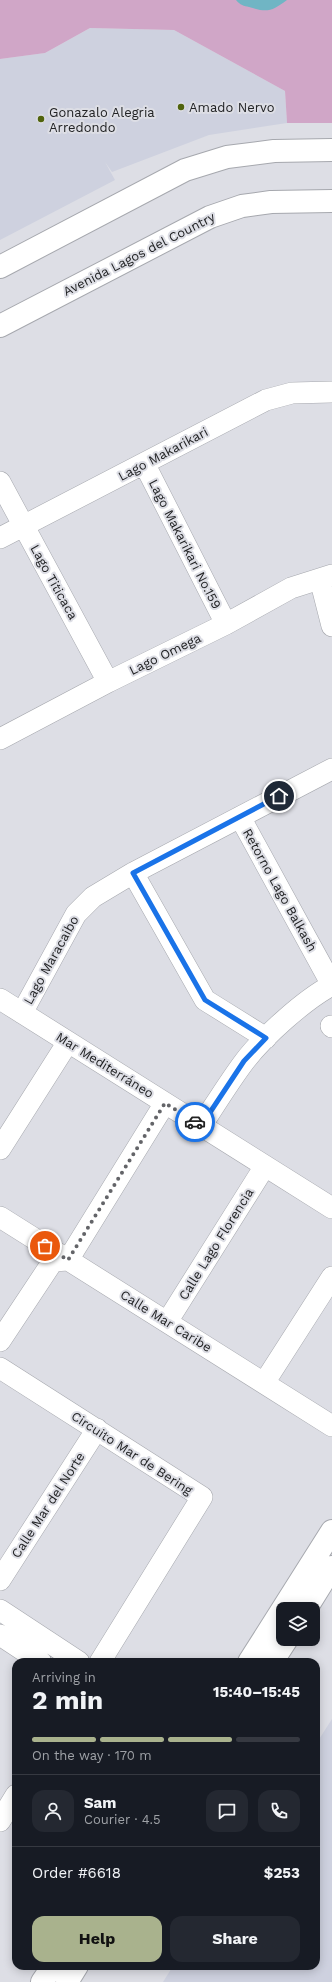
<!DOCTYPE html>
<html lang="en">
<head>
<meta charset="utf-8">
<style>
  body { margin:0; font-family:"Work Sans",sans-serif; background:#242831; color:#f1f3f6; height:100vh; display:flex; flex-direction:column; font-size:15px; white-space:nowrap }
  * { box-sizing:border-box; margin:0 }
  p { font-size:13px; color:#9ea1a6 }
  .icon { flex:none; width:22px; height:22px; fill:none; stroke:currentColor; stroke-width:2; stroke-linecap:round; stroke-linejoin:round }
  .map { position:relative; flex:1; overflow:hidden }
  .details { position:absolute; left:12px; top:1658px; width:308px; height:312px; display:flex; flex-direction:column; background:#171b24; border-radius:12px; box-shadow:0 2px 10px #0003 }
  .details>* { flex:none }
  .fabs { position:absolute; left:276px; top:1602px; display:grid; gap:8px }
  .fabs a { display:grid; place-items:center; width:44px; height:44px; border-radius:8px; background:#171b24; box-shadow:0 2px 10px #0003; font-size:20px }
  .pin { position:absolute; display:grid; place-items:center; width:34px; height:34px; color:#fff; margin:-17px; border:2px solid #fff; border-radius:50%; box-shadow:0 1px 4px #0007 }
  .courier { position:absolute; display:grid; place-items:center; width:40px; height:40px; margin:-20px; border:3px solid #1a73e8; border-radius:50%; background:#fff; color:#222; box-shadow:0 1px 5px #0007 }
  .headline em { font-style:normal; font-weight:700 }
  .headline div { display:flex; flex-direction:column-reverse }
  .headline { display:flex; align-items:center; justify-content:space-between; height:68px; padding:0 20px }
  h1 { font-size:26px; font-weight:700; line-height:30px }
  .bar { display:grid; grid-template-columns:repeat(4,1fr); gap:6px 4px; align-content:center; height:48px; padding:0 20px }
  .bar i { height:5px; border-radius:3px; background:#363941 }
  .bar .active { background:#a9b28d }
  .bar p { grid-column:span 4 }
  .line { display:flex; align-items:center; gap:10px; padding:0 20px; border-top:1px solid #363941 }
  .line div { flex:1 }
  .round { display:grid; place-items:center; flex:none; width:42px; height:42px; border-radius:12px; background:#242831 }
  .primary-button { display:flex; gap:8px; margin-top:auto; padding:8px 20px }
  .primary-button a { flex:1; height:46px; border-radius:12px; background:#a9b28d; color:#111; font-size:16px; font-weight:700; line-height:46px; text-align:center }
  .primary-button a+a { background:#242831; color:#f1f3f6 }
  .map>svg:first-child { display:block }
  .built { fill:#ced1df }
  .green { fill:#d0a6c7 }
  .water { fill:#70b5c4 }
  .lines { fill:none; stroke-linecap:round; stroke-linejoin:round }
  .street-casing { stroke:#a6a8ae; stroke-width:22 }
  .secondary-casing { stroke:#a6a8ae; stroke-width:24 }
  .street { stroke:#fff; stroke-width:21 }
  .secondary { stroke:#fff; stroke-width:22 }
  .done { stroke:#636468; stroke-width:4; stroke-dasharray:0 7.2 }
  .route { stroke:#1a73e8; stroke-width:5 }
  .poi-dot { fill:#50630d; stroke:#dddee5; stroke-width:1.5 }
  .labels { text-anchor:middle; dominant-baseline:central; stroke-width:4; stroke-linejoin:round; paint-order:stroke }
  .poi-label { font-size:13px; fill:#222325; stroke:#dddee5; text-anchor:start }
  .street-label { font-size:13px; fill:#222325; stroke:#dddee5 }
</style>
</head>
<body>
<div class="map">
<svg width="332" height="1982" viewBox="0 0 332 1982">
  <rect width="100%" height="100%" fill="#dddee5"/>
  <path class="built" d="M 90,28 L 174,30 L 285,91 L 287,123 L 209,135 L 112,172 L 105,162 L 115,180 L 0,240 L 0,59 L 45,53 Z
    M 332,1719 L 332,1982 L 163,1982 L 173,1966 L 316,1966 L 316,1744 Z"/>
  <path class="green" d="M 0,0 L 332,0 L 332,123 L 287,123 L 285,91 L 174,30 L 90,28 L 45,53 L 0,59 Z"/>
  <path class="water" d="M 236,0 L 287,0 C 272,11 268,13 249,7 C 244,6 240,5 236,0 Z"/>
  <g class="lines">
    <defs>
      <path id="street" d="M 145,465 L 226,624
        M 0,482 L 108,682
        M 0,538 L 266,400 L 292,393 L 332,392
        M 320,579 L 332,626
        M 0,739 L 108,682 L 226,624 L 291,588 L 332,575
        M 240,817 L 332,985
        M 133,873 L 205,1000 L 266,1038
        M 0,999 L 332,1208
        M 22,1013 L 76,914 L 93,897 L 133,873 L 332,769
        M 331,1026 L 332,1027
        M 201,1126 C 215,1105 229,1082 244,1062 C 263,1037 304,1000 332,985
        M 0,1149 L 68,1042
        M 0,1217 L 332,1426
        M 167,1322 L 265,1166
        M 0,1341 L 53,1261 L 68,1260 L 165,1103
        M 0,1368 L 202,1497 L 100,1662
        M 264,1383 L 332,1277
        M 0,1580 L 97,1429
        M 0,1610 L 79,1662
        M 0,1635 L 41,1662
        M 0,1821 L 16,1795"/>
      <path id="secondary" d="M 0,267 L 185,170 L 227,157 L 274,151 L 332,150
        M 0,326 L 210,217 L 242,206 L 271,202 L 332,201
        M 306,1609 L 332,1567
        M 249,1662 L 332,1531
        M 272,1662 L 287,1639
        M 42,1982 L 53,1966
        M 67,1982 L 77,1966"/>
    </defs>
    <use href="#street" class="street-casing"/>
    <use href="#secondary" class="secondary-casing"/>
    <use href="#street" class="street"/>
    <use href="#secondary" class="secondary"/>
  </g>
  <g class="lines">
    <path class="done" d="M 45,1246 L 68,1260 L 165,1103 L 195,1122"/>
    <path class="route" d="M 195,1122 L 201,1126 L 244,1061 L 266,1038 L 205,1000 L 133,873 L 279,796"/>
  </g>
  <g class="poi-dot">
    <circle cx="181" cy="107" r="4"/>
    <circle cx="41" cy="119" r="4"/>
  </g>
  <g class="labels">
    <g class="poi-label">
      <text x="189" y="107">Amado Nervo</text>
      <text x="49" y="112">Gonazalo Alegria<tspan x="49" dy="15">Arredondo</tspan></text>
    </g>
    <g class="street-label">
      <text transform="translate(139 254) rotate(-27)">Avenida Lagos del Country</text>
      <text transform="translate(163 454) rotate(-28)">Lago Makarikari</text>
      <text transform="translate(185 544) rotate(63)">Lago Makarikari No.159</text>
      <text transform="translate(54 582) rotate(61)">Lago Titicaca</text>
      <text transform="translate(165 654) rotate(-26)">Lago Omega</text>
      <text transform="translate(280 890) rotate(61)">Retorno Lago Balkash</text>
      <text transform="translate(51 960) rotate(-61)">Lago Maracaibo</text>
      <text transform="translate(105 1065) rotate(32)">Mar Mediterráneo</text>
      <text transform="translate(216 1244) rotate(-58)">Calle Lago Florencia</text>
      <text transform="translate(166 1321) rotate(32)">Calle Mar Caribe</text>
      <text transform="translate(132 1453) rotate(33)">Circuito Mar de Bering</text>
      <text transform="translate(48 1505) rotate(-57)">Calle Mar del Norte</text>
    </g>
  </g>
</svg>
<div class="fabs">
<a><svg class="icon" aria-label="layers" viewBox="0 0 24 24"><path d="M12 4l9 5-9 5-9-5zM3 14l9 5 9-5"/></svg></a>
</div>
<div class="pin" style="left:45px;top:1246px;background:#ea580c"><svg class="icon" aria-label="bag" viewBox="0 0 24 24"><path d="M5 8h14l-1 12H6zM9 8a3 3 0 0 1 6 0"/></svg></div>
<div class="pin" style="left:279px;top:796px;background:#1f2937"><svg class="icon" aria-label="home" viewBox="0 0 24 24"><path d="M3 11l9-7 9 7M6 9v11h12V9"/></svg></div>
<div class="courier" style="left:195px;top:1122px"><svg class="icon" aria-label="car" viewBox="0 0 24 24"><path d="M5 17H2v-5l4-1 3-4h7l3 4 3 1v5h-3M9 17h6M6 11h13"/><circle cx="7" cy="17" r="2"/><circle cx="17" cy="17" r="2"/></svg></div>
<section class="details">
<div class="headline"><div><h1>2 min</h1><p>Arriving in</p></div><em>15:40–15:45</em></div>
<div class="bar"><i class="active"></i><i class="active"></i><i class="active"></i><i></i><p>On the way · 170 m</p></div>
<div class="line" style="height:72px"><a class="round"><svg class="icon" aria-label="person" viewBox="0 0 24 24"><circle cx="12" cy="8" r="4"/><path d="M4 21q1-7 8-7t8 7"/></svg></a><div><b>Sam</b><p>Courier · 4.5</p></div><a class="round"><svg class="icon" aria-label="chat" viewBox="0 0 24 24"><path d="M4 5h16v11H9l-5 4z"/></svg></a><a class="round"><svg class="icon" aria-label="phone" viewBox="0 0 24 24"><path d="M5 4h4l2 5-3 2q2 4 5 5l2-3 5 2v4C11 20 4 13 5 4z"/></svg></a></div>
<div class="line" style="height:52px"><div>Order #6618</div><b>$253</b></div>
<div class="primary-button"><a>Help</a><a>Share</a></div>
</section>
</div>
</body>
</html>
